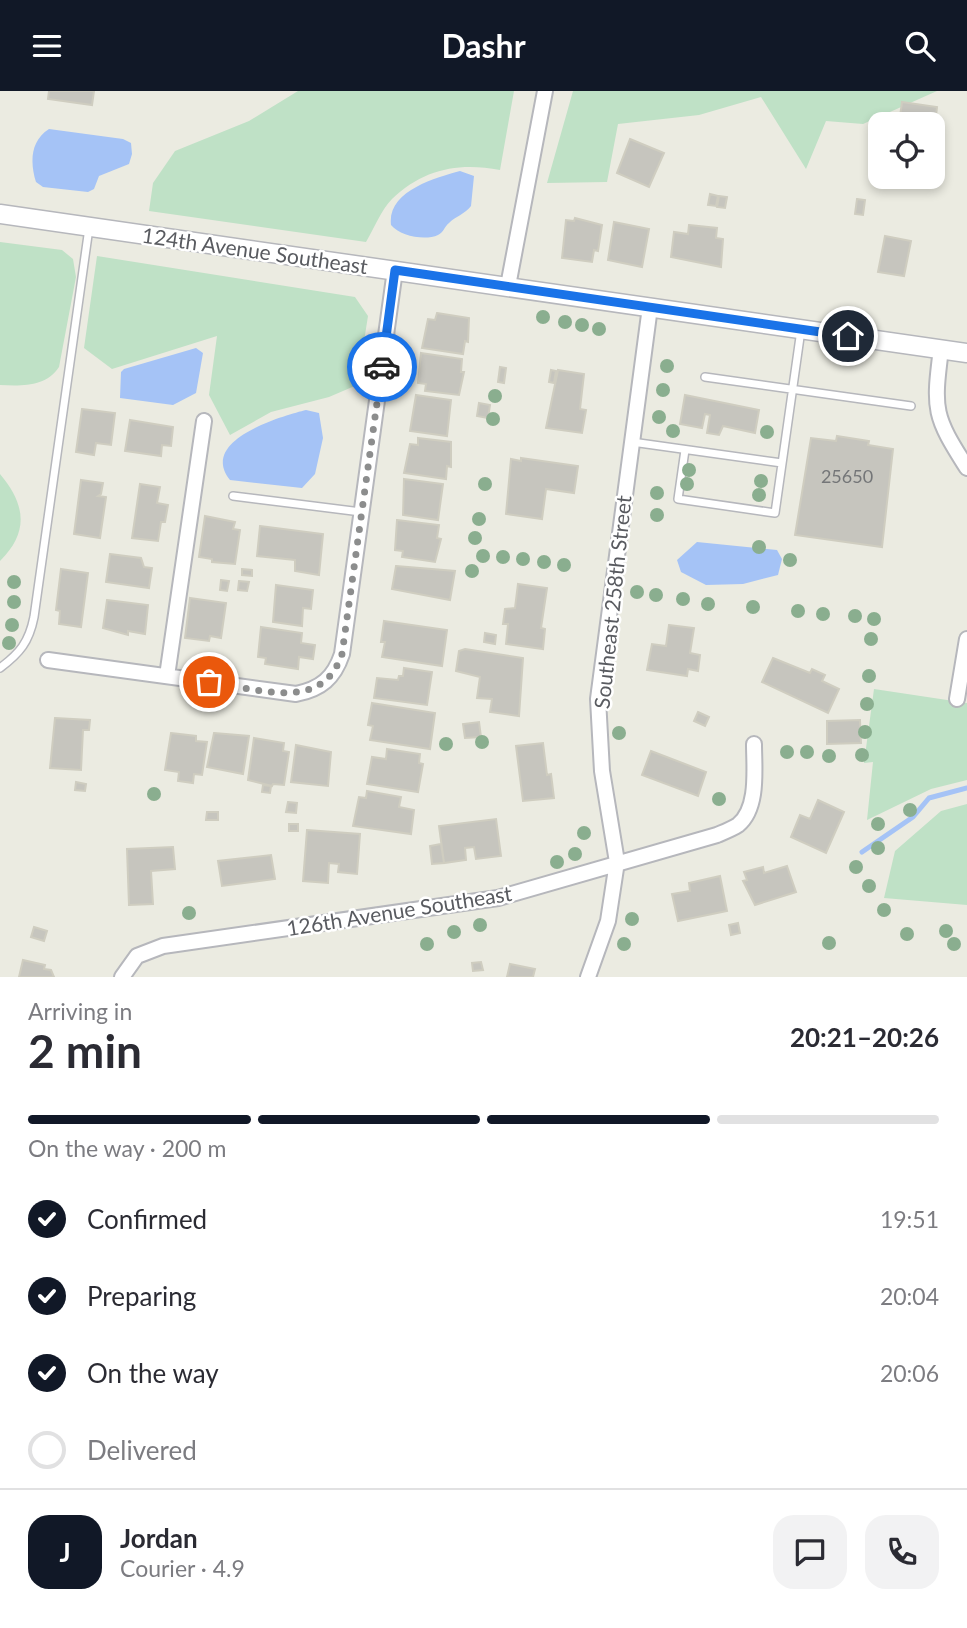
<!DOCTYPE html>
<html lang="en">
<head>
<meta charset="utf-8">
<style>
  body { margin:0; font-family:Lato,sans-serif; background:#f2f2f3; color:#2b2b33; height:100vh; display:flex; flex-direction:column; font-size:26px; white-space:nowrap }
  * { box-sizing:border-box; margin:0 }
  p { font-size:23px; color:#7c7c81 }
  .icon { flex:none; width:38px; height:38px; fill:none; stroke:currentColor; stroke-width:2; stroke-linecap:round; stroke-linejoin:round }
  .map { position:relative; height:886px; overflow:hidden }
  .sheet { display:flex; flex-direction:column; background:#fff; flex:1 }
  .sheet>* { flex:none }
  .buttons { position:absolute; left:868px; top:21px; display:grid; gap:14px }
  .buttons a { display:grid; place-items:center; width:77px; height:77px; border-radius:14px; background:#fff; box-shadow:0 4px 10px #0003; font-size:35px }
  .pin { position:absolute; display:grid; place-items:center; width:60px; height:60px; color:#fff; margin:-30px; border:4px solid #fff; border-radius:50%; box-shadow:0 2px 7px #0007 }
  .courier { position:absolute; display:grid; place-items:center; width:70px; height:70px; margin:-35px; border:5px solid #1a73e8; border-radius:50%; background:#fff; color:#222; box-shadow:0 2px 9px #0007 }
  .head em { font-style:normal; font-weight:700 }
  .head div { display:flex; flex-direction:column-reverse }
  .head { display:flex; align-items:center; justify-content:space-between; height:119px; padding:0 28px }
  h1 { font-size:46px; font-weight:700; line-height:52px }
  .bar { display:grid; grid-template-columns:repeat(4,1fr); gap:10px 7px; align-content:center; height:84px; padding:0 28px }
  .bar i { height:9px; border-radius:5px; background:#e1e1e2 }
  .bar .on { background:#111827 }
  .bar p { grid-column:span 4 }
  .line { display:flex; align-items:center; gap:18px; padding:0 28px; border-top:2px solid #e1e1e2 }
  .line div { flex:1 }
  .round { display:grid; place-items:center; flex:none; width:74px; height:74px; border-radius:21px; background:#f2f2f3 }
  ol { padding:0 28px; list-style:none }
  li { display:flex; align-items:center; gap:21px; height:77px }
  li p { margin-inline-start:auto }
  li .icon { padding:7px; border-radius:50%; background:#111827; color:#fff; stroke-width:4 }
  li:last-child { color:#7c7c81 }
  li i { width:38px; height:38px; border:4px solid #e1e1e2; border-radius:50% }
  header { display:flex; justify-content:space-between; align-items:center; height:91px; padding:0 28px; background:#111827; color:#fff; font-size:32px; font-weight:700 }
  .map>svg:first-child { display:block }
  .green { fill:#bfe1c6 }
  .water { fill:#a5c3f6 }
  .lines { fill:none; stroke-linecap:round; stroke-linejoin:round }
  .stream { stroke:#a5c3f6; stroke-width:5 }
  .building { fill:#c6c5be; stroke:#cfcdc0; stroke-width:2 }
  .service-casing { stroke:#b6b7bc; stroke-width:10 }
  .minor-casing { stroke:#b6b7bc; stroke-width:18 }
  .tertiary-casing { stroke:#b6b7bc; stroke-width:21 }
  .service { stroke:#fff; stroke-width:7 }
  .minor { stroke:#fff; stroke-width:14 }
  .tertiary { stroke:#fff; stroke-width:18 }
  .tree { fill:#8aae8f }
  .done { stroke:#8c8d8d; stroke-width:7; stroke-dasharray:0 12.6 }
  .route { stroke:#1a73e8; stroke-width:9 }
  .labels { text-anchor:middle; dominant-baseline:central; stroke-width:5; stroke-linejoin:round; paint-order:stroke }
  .number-label { font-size:18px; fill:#747678 }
  .street-label { font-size:21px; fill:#595b60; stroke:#fff }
</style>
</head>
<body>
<header><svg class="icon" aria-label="menu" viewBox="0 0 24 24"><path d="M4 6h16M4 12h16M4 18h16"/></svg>Dashr<svg class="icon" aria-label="search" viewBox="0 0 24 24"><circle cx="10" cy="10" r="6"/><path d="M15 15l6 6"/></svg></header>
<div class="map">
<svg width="967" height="886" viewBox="0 0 967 886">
  <rect width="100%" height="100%" fill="#ebebe1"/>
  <path class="green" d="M 298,0 L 514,0 L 500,79 C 459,71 423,78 392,108 C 381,119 374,138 366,151 L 149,120 L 153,92 L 175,60 L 249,30 Z
    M 573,0 L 937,0 L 863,33 L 826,30 L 806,78 L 761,6 L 699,24 L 618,33 L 607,91 L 547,92 Z
    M 0,151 L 62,159 L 73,168 L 76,186 L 59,276 C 46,296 22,295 0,294 Z
    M 97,165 L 355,206 L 368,225 L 357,294 L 329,306 L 271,321 L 230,344 L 209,304 L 217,245 L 112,278 L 84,257 Z
    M 0,383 C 26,414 29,441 0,470 Z
    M 874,598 L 967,612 L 967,689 L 931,698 L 867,729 L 873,671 L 864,672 Z
    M 967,713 L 967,814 L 884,807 L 895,760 L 941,720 Z"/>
  <path class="water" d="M 49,38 L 123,48 L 131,52 L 132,63 L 129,73 L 99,85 L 94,98 L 88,101 L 43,96 L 36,91 C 30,72 30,50 49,38 Z
    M 460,80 L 474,85 L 471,115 C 465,123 456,125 449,132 C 444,136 444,141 438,144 C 425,150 400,145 391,134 C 387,100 435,87 460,80 Z
    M 196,257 L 203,262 L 196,302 L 173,314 L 120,307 L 121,281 L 124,278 Z
    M 306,319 L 319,322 L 323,347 L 315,383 L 302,397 L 230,389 C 198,349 282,325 306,319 Z
    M 697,451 L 777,459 L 782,468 L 778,484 L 743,493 L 706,494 L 681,481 L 677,469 Z"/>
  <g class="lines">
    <path class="stream" d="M 862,761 L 913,726 L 929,707 L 967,697"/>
  </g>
  <path class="building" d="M 49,0 L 94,0 L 92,14 L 48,8 Z
    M 902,11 L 937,16 L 933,51 L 933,33 L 899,33 Z
    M 630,48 L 664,62 L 649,96 L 617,82 Z
    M 883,86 L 909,86 L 908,90 Z
    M 710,103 L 718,105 L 716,115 L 708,114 Z
    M 719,105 L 727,106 L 725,117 L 717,116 Z
    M 857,108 L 865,109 L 863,124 L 855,123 Z
    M 575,127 L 602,134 L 598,160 L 594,159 L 592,171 L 562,167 L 566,129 L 574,130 Z
    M 614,131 L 649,138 L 642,176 L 608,169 Z
    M 689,134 L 717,137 L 716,147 L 723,148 L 721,176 L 671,166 L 674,141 L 688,143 Z
    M 885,145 L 911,150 L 904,185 L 878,181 Z
    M 437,222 L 469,227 L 468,251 L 465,250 L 463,263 L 422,257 L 428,228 L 435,229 Z
    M 421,262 L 462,268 L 461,281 L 464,281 L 459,304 L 425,300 L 426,293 L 418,292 Z
    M 500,276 L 506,277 L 504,292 L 498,291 Z
    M 551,279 L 556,280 L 554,292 L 549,291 Z
    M 558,279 L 584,283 L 580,318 L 586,319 L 582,342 L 546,337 Z
    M 416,304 L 451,309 L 447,345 L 410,340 Z
    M 685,304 L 759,319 L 755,342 L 723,335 L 719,344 L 707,342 L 710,324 L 705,323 L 702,337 L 680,333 Z
    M 479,312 L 490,314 L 488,327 L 477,325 Z
    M 82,318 L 115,322 L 111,354 L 96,352 L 94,364 L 76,361 Z
    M 130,329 L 173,336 L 171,355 L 162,354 L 161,365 L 125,360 Z
    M 837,345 L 869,350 L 868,354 L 893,358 L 882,456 L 795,444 L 811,347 L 836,350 Z
    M 418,347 L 451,351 L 451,376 L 447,375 L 446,388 L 404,382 L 410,353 L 418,354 Z
    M 521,367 L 578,375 L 574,402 L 546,398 L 542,428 L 506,423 L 511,368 L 521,370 Z
    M 404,388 L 443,393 L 438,429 L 403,424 Z
    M 81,389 L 103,392 L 101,403 L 98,405 L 106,406 L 100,447 L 74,443 Z
    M 140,393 L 160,396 L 157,412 L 168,414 L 165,431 L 161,431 L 158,450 L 132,447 Z
    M 205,425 L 235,431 L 233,438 L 240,439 L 235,473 L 212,471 L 212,468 L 199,466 Z
    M 397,429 L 439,434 L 437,447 L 441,448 L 435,471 L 402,466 L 403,460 L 395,459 Z
    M 260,435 L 323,443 L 319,484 L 295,480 L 295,469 L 257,465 Z
    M 110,463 L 141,467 L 144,476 L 152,477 L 149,497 L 106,491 Z
    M 396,475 L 455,480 L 450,509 L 392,498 Z
    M 61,478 L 88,482 L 81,536 L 59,533 L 60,520 L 56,519 Z
    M 242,478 L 252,479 L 252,485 L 242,484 Z
    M 221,489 L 229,490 L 227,500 L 220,499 Z
    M 239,490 L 249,491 L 247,500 L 238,499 Z
    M 518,493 L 547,497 L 541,537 L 545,538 L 543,558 L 506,553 L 508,533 L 503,533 L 505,518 L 515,517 Z
    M 276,494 L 313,499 L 311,518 L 303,517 L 302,535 L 273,531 Z
    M 190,507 L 226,512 L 221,547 L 210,545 L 209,550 L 185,547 Z
    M 107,509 L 148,514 L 145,543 L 128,540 L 128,544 L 103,537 Z
    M 384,530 L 447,539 L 442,575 L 382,566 L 385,551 L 381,551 Z
    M 669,534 L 694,537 L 690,562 L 700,564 L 698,580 L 688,578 L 687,585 L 647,579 L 652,553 L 666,555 Z
    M 261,536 L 302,542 L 301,552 L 315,554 L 313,568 L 299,566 L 298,578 L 265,573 L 266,567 L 258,566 Z
    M 485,542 L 496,544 L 495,553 L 484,551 Z
    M 465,558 L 523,567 L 519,625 L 490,621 L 492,608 L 477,607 L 480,586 L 456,580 L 459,560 Z
    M 773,567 L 810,582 L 812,578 L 825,584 L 822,590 L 839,598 L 828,622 L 762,591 Z
    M 404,577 L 432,581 L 427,614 L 374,607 L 377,587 L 398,589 L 399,585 L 403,585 Z
    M 372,612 L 435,622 L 430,658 L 370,649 L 373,635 L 368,634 Z
    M 698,621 L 709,626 L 705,635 L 694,630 Z
    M 55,627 L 90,629 L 89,639 L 83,639 L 81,679 L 50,677 Z
    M 860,629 L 861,652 L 827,653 L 827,630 Z
    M 479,631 L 481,646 L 465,647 L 463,633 Z
    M 171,642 L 196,645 L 196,650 L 207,651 L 202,684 L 194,683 L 193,692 L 178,690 L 179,681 L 165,679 Z
    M 214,642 L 249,645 L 243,683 L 207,676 Z
    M 254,647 L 284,652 L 283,660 L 289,661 L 284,694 L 273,693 L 272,695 L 248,689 Z
    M 543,652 L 547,684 L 551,683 L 554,707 L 523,710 L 516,655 Z
    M 296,654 L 331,661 L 328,695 L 291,691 Z
    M 387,658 L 420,663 L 419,672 L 423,673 L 418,701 L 367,693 L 372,666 L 386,668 Z
    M 651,660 L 706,681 L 698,705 L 642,684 Z
    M 76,691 L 86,693 L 85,700 L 75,699 Z
    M 263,694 L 271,695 L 270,702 L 262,701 Z
    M 367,700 L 401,706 L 399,716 L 414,719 L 411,743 L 353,735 L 359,706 L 366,707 Z
    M 818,709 L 844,721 L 826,762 L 791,746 L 800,724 L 810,728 Z
    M 288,711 L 297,712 L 296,722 L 286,721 Z
    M 207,721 L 218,721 L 218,729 L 206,729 Z
    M 496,728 L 501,765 L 476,768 L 474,756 L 465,757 L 466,769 L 444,772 L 439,735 Z
    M 289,733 L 298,733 L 298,740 L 289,740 Z
    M 307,739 L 360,743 L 357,783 L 338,781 L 339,773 L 329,772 L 328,792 L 303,790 Z
    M 441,753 L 444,772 L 432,773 L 430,755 Z
    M 173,756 L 175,778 L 151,780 L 153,813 L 129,814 L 127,758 Z
    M 271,764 L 275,788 L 222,795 L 218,770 Z
    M 787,775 L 796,801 L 755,814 L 743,790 L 747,789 L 744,781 L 763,776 L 764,782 Z
    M 720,785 L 727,820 L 678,830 L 672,803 L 690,800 L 689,792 Z
    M 738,832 L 740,842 L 731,844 L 729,834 Z
    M 34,836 L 47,840 L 44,850 L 31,846 Z
    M 23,869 L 45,874 L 44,878 L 51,879 L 54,886 L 19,886 Z
    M 481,871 L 483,879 L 473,880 L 472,872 Z
    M 510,873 L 535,878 L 533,886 L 507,886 Z"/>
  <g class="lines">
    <defs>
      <path id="service" d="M 705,286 L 911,315
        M 632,351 L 782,372
        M 685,359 L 678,408 L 775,422 L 801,239
        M 233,405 L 361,421
        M 0,577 C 20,562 29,551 34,526 L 89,137"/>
      <path id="minor" d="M 508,195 L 545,0
        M 941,258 C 933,320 934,325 967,377
        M 48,569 L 296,603 C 321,598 334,587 342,563 L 395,179
        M 167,585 L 204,330
        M 957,608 L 967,548
        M 122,886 L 137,865 L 163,855 L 498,807 L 717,744 C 724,741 732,738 738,734 C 759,717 754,677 754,653
        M 588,886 L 608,830 L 617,771 L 602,680 L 598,608 L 650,216"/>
      <path id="tertiary" d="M 0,123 L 967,262"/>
    </defs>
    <use href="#service" class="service-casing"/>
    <use href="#minor" class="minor-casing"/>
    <use href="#tertiary" class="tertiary-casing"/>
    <use href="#service" class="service"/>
    <use href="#minor" class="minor"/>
    <use href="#tertiary" class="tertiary"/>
  </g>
  <g class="tree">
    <circle cx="543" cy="226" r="7"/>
    <circle cx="565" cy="231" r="7"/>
    <circle cx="582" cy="234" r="7"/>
    <circle cx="599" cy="238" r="7"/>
    <circle cx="667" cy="275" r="7"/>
    <circle cx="663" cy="299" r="7"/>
    <circle cx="495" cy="305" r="7"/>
    <circle cx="659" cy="326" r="7"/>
    <circle cx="493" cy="328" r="7"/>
    <circle cx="673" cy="340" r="7"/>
    <circle cx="767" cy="341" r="7"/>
    <circle cx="689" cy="379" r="7"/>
    <circle cx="761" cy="390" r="7"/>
    <circle cx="485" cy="393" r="7"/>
    <circle cx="687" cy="393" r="7"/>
    <circle cx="657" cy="402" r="7"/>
    <circle cx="759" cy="404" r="7"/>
    <circle cx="657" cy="424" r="7"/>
    <circle cx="479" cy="428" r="7"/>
    <circle cx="475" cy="447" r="7"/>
    <circle cx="759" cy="456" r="7"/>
    <circle cx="483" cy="465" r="7"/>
    <circle cx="503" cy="466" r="7"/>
    <circle cx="523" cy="468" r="7"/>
    <circle cx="790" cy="469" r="7"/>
    <circle cx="544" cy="471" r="7"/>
    <circle cx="564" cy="474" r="7"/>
    <circle cx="472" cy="480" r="7"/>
    <circle cx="14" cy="491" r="7"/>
    <circle cx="637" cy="501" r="7"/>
    <circle cx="656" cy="504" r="7"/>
    <circle cx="683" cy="508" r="7"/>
    <circle cx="14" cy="511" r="7"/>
    <circle cx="708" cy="513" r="7"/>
    <circle cx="753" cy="516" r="7"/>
    <circle cx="798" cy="520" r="7"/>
    <circle cx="823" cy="523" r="7"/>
    <circle cx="855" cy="525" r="7"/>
    <circle cx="874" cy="528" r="7"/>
    <circle cx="12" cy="534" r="7"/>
    <circle cx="871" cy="548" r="7"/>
    <circle cx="9" cy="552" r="7"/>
    <circle cx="869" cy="585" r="7"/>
    <circle cx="867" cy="613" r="7"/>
    <circle cx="865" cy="641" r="7"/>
    <circle cx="619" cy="642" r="7"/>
    <circle cx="482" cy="651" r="7"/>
    <circle cx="446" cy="653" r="7"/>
    <circle cx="787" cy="661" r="7"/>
    <circle cx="807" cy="661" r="7"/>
    <circle cx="862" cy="664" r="7"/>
    <circle cx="829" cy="665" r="7"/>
    <circle cx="154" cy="703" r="7"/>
    <circle cx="719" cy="708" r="7"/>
    <circle cx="910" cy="719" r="7"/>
    <circle cx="878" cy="733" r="7"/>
    <circle cx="584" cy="742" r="7"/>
    <circle cx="878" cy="757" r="7"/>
    <circle cx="575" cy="763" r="7"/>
    <circle cx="557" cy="771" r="7"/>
    <circle cx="856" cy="776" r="7"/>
    <circle cx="869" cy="795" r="7"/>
    <circle cx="884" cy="819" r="7"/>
    <circle cx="189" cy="822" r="7"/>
    <circle cx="632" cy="828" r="7"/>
    <circle cx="480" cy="834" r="7"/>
    <circle cx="946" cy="840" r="7"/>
    <circle cx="454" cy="841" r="7"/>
    <circle cx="907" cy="843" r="7"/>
    <circle cx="829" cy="852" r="7"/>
    <circle cx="427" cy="853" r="7"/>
    <circle cx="624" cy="853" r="7"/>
    <circle cx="954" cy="853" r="7"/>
  </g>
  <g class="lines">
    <path class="done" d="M 209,591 C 257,597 322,623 342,563 L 382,276"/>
    <path class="route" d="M 382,276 L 395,179 L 848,245"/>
  </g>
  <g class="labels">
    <g class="number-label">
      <text x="847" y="385">25650</text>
    </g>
    <g class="street-label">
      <text transform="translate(255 159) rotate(8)">124th Avenue Southeast</text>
      <text transform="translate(612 511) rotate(-84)">Southeast 258th Street</text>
      <text transform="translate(399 819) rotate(-9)">126th Avenue Southeast</text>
    </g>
  </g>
</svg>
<div class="buttons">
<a><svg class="icon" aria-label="locate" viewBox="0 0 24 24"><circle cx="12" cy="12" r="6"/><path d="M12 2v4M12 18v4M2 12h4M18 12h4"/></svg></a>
</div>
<div class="pin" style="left:209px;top:591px;background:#ea580c"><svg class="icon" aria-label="bag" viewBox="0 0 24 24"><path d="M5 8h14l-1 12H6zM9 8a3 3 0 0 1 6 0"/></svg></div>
<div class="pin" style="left:848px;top:245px;background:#1f2937"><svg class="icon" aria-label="home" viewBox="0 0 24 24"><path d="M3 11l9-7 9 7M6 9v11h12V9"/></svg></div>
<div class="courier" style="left:382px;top:276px"><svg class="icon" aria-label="car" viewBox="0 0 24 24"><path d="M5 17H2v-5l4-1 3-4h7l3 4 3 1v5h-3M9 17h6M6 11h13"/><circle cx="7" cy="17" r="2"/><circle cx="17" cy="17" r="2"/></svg></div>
</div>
<section class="sheet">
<div class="head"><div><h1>2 min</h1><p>Arriving in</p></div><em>20:21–20:26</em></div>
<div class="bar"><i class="on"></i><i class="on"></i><i class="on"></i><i></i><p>On the way · 200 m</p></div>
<ol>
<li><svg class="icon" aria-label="check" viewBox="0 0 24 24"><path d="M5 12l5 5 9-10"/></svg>Confirmed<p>19:51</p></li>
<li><svg class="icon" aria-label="check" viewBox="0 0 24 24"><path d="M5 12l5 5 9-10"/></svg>Preparing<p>20:04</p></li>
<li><svg class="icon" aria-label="check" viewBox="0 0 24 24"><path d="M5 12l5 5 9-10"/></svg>On the way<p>20:06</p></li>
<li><i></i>Delivered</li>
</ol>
<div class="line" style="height:126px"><b class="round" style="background:#111827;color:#fff">J</b><div><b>Jordan</b><p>Courier · 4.9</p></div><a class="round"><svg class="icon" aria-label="chat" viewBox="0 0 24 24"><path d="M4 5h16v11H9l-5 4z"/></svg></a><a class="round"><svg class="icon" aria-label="phone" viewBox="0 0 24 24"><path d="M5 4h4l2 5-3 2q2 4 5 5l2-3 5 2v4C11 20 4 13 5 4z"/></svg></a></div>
</section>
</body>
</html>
